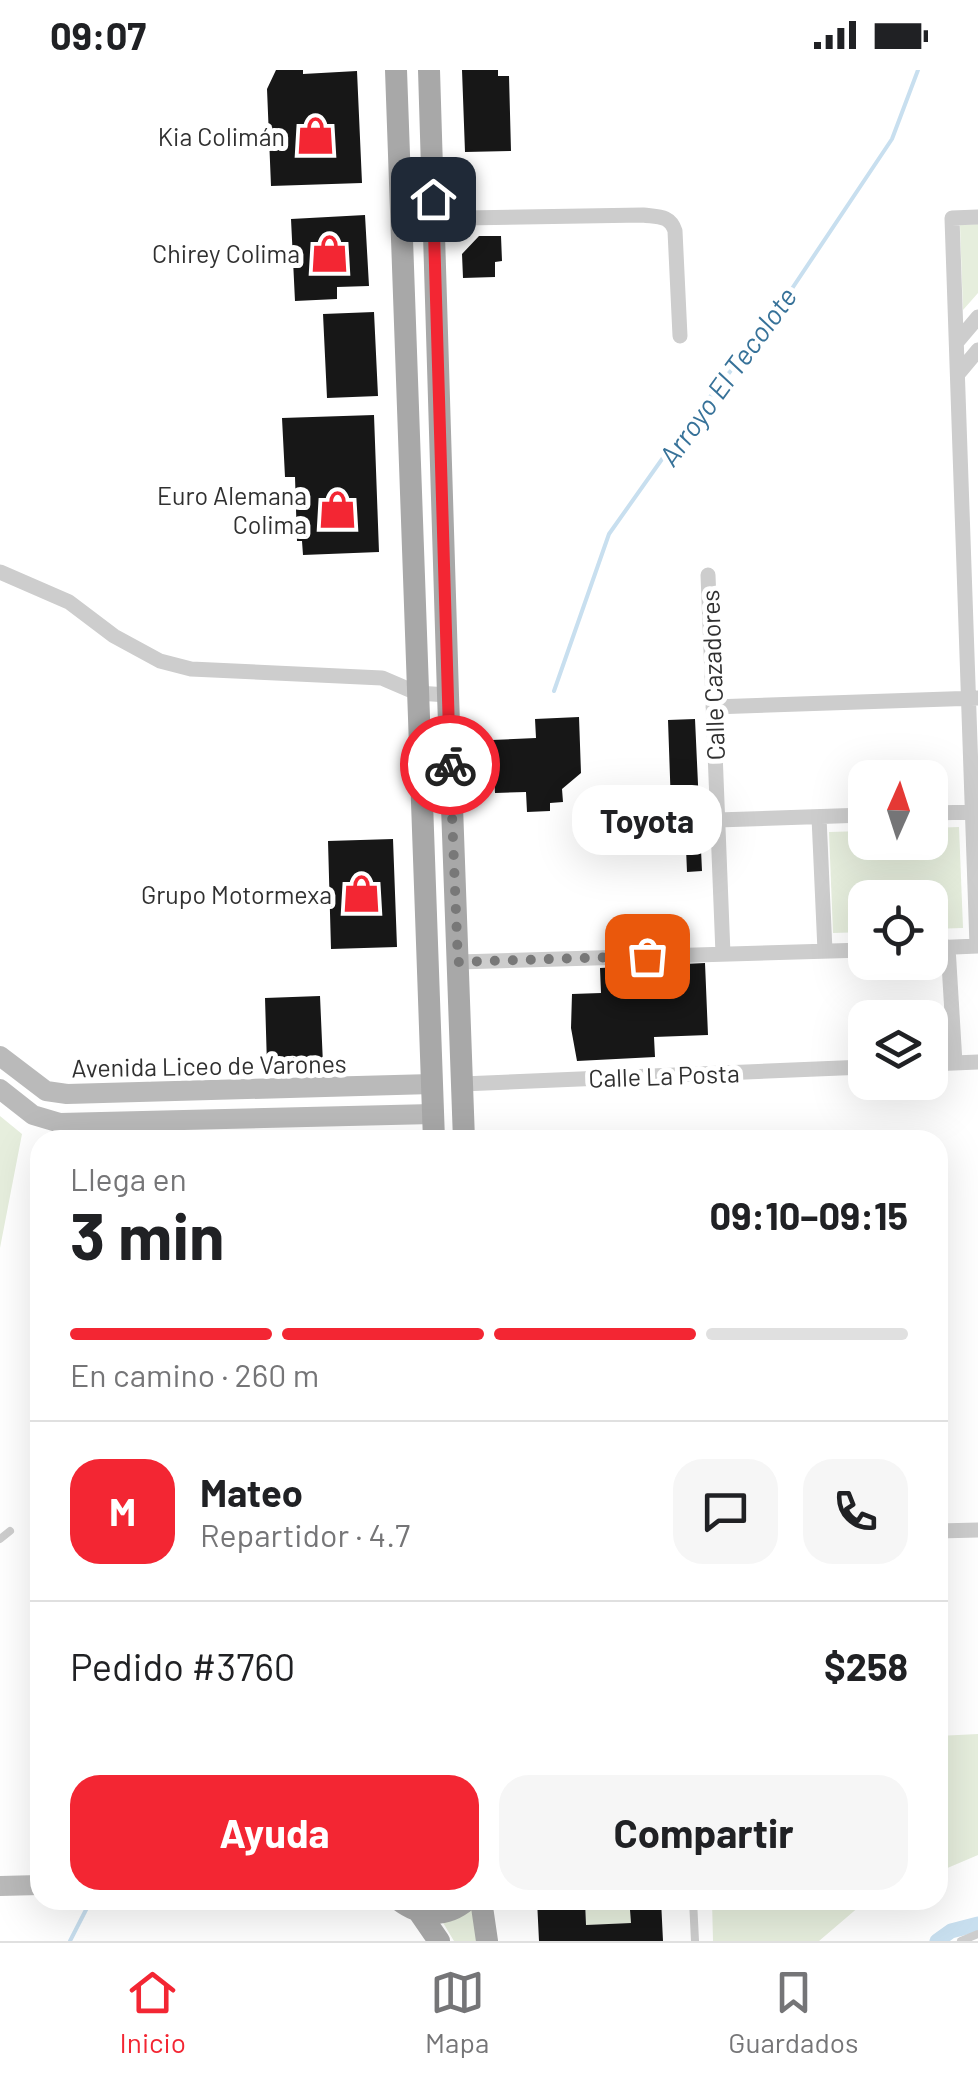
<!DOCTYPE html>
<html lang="es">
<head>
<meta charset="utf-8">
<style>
  body { margin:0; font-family:Barlow,sans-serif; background:#f6f6f6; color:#202124; height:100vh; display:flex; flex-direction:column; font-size:38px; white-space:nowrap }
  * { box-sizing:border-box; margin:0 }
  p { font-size:32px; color:#757577 }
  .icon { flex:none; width:55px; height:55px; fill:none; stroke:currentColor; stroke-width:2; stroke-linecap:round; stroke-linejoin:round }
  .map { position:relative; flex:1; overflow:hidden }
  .details { position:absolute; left:30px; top:1060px; width:918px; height:780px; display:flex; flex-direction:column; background:#fff; border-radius:30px; box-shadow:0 10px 40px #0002 }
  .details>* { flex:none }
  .needle { width:65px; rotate:3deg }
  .tools { position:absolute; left:848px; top:690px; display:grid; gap:20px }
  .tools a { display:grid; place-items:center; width:100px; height:100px; border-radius:20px; background:#fff; box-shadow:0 10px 40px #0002; font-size:50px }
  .pin { position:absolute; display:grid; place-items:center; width:85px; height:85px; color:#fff; margin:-42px; border-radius:20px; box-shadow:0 5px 15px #0006 }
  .courier { position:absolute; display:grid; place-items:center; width:100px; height:100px; margin:-50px; border:8px solid #f32633; border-radius:50%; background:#fff; color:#222; box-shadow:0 2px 12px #0007 }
  .bubble { position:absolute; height:70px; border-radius:30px; background:#fff; box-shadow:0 10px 40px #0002; font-size:32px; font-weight:700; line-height:70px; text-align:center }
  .headline em { font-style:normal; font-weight:700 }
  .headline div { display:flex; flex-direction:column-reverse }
  .headline { display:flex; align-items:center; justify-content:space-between; height:170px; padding:0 40px }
  h1 { font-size:65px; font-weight:700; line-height:75px }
  .bar { display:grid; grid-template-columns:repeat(4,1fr); gap:15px 10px; align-content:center; height:120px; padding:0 40px }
  .bar i { height:12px; border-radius:8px; background:#e0e0e0 }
  .bar .on { background:#f32633 }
  .bar p { grid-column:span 4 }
  .line { display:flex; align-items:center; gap:25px; padding:0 40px; border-top:2px solid #e0e0e0 }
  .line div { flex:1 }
  .round { display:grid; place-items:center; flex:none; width:105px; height:105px; border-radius:30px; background:#f6f6f6 }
  .button { display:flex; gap:20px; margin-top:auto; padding:20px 40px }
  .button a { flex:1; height:115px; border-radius:30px; background:#f32633; color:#fff; font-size:40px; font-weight:700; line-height:115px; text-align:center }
  .button a+a { background:#f6f6f6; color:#202124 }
  .status { display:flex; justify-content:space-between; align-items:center; height:70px; padding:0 50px; background:#fff; direction:ltr }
  .status svg { height:28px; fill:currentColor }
  .tab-bar { display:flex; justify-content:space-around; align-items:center; height:140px; border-top:2px solid #e0e0e0; background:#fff; font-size:28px; color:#757577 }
  .tab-bar a { display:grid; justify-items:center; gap:5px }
  .tab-bar .on { color:#f32633 }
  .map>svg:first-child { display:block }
  .green { fill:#e6eedd }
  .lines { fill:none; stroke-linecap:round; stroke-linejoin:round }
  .stream { stroke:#c8dfef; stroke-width:4 }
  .canal { stroke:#c8dfef; stroke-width:15 }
  .building { fill:#171717 }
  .lane { stroke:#cdcdcd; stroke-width:8 }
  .street { stroke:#cdcdcd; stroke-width:15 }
  .secondary { stroke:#bababa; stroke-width:20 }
  .primary { stroke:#a8a8a8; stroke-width:22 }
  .done { stroke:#787878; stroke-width:10; stroke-dasharray:0 18 }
  .route { stroke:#f32633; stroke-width:12 }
  .labels { text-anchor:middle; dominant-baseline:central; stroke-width:10; stroke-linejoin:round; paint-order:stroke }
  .poi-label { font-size:25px; fill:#303030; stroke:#fff; text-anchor:end }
  .street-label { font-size:25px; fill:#303030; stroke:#fff }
  .water-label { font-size:28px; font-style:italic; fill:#377299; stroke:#fff }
</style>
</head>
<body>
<div class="status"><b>09:07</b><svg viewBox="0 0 49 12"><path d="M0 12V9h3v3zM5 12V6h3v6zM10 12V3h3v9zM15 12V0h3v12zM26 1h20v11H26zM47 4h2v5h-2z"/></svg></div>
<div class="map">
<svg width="978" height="1871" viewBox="0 0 978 1871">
  <rect width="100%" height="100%" fill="#fff"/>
  <path class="green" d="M 978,154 L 978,223 L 963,240 L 960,155 Z
    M 959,757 L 963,858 L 930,859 L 930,828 L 865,828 L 865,862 L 833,863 L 829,762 L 865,761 L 865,772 L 930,772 L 930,758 Z
    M 0,1046 L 22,1064 L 0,1178 Z
    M 978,1664 L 978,1785 L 938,1802 L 938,1666 Z
    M 585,1830 L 638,1830 L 638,1840 L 630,1840 L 631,1853 L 586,1855 Z
    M 712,1830 L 867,1830 L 819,1871 L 713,1871 Z
    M 475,1832 L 480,1871 L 454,1871 L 442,1851 Z"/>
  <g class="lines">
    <path class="stream" d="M 554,621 L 609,464 L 672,375 L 771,250 L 892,69 L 918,0
      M 70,1871 L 91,1830"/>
    <path class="canal" d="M 937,1871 L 951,1861 L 978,1854"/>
  </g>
  <path class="building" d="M 276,0 L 303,0 L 303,4 L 357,1 L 362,113 L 271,116 L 267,19 Z
    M 462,0 L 498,0 L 498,6 L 509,6 L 511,81 L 465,82 Z
    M 365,145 L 369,216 L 337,217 L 337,229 L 295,231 L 291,149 Z
    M 479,166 L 501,166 L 502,191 L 495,192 L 495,207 L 463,208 L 462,184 Z
    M 374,242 L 378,326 L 327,328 L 323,244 Z
    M 374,345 L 379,482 L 303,485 L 302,471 L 297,471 L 295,407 L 285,407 L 282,348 Z
    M 579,647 L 581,703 L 562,719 L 563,732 L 550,733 L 550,741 L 527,742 L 526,722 L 495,723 L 492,670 L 536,668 L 535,649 Z
    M 695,649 L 702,801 L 687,802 L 686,778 L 678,779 L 676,736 L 671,736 L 668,650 Z
    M 393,769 L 397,877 L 331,879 L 328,771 Z
    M 705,893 L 708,965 L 654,967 L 655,987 L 577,991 L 571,958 L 572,924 L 601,923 L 600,898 Z
    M 320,926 L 323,994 L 267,995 L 265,928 Z
    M 537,1830 L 585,1830 L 586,1855 L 631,1853 L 630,1840 L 638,1840 L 638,1830 L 661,1830 L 663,1871 L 539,1871 Z"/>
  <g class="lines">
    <path class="lane" d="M 0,1469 L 10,1461
      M 693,1830 L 695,1871
      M 961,1871 L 978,1864"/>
    <path class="street" d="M 401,149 L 643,145 C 658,147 670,145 675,161 L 680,266
      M 957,272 L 978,247
      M 958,304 L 978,280
      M 0,502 L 69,532 L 114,566 L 160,591 L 191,599 L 382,608 L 417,623 L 448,625
      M 708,505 L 723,884
      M 713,637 L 978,628
      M 930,743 L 978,742
      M 819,747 L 825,881
      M 717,750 L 865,745
      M 977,876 L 952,148 L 978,147
      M 948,877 L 955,993
      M 930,878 L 978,876
      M 458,892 L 865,880
      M 930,994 L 978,992
      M 462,1014 L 865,997
      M 938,1461 L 978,1460"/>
    <path class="secondary" d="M 0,986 L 46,1021 L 67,1024 L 432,1014
      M 0,1019 L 33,1045 L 60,1053 L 433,1044
      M 0,1816 L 40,1815"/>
    <path class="primary" d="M 396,0 L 434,1070
      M 429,0 L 448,625 L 464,1070
      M 399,1830 C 421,1847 446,1848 467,1830
      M 481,1830 L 487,1871
      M 419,1842 L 439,1871"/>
  </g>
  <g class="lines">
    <path class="done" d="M 450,695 L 458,892 L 647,886"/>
    <path class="route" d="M 433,129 L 450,695"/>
  </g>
  <defs>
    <symbol id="shop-bare" viewBox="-9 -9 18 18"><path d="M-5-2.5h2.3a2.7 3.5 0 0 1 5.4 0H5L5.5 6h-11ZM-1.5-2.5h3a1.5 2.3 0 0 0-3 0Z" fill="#f32633" stroke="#fff" stroke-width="2.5" paint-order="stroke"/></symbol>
  </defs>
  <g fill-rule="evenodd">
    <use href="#shop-bare" x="288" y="38" width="55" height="55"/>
    <use href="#shop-bare" x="302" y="156" width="55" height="55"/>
    <use href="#shop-bare" x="310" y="412" width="55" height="55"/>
    <use href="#shop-bare" x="334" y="796" width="55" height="55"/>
  </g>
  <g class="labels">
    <g class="poi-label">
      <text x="285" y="66">Kia Colimán</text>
      <text x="300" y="183">Chirey Colima</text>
      <text x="307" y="425">Euro Alemana<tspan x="307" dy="29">Colima</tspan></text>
      <text x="332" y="824">Grupo Motormexa</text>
    </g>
    <g class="street-label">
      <text transform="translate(712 605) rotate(-92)">Calle Cazadores</text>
      <text transform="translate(209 995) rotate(-1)">Avenida Liceo de Varones</text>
      <text transform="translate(664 1005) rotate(-2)">Calle La Posta</text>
    </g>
    <g class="water-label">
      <text transform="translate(727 306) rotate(-54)">Arroyo El Tecolote</text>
    </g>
  </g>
</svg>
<div class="tools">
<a><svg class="needle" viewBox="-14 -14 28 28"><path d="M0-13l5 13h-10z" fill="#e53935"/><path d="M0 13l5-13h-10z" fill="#757577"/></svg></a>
<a><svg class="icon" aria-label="locate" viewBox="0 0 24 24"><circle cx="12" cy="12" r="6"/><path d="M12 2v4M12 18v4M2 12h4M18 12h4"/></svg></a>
<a><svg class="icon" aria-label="layers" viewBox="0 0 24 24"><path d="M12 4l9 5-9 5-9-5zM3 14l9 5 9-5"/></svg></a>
</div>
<div class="pin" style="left:647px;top:886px;background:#ea580c"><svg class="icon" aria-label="bag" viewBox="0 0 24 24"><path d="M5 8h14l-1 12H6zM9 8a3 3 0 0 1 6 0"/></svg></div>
<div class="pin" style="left:433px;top:129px;background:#1f2937"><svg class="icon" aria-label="home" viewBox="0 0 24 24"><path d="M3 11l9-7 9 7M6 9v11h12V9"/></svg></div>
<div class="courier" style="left:450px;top:695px"><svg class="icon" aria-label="bike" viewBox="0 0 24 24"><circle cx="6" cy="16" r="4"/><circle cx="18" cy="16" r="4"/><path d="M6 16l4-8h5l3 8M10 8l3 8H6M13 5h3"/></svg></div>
<div class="bubble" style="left:572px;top:715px;width:150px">Toyota</div>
<section class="details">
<div class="headline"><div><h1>3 min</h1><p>Llega en</p></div><em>09:10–09:15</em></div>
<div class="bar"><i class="on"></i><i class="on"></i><i class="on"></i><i></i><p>En camino · 260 m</p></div>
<div class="line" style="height:180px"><b class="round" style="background:#f32633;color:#fff">M</b><div><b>Mateo</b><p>Repartidor · 4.7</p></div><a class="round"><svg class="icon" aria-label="chat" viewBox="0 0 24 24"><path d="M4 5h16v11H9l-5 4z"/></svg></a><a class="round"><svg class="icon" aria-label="phone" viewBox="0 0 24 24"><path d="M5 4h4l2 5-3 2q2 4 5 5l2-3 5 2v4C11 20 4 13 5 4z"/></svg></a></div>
<div class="line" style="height:130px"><div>Pedido #3760</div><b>$258</b></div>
<div class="button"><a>Ayuda</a><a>Compartir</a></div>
</section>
</div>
<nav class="tab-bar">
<a class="on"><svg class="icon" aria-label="home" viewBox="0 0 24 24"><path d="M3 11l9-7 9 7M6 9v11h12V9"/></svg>Inicio</a>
<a><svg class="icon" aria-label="map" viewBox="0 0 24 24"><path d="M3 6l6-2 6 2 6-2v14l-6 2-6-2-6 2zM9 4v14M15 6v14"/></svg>Mapa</a>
<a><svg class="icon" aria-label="saved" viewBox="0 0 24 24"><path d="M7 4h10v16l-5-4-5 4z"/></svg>Guardados</a>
</nav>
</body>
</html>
